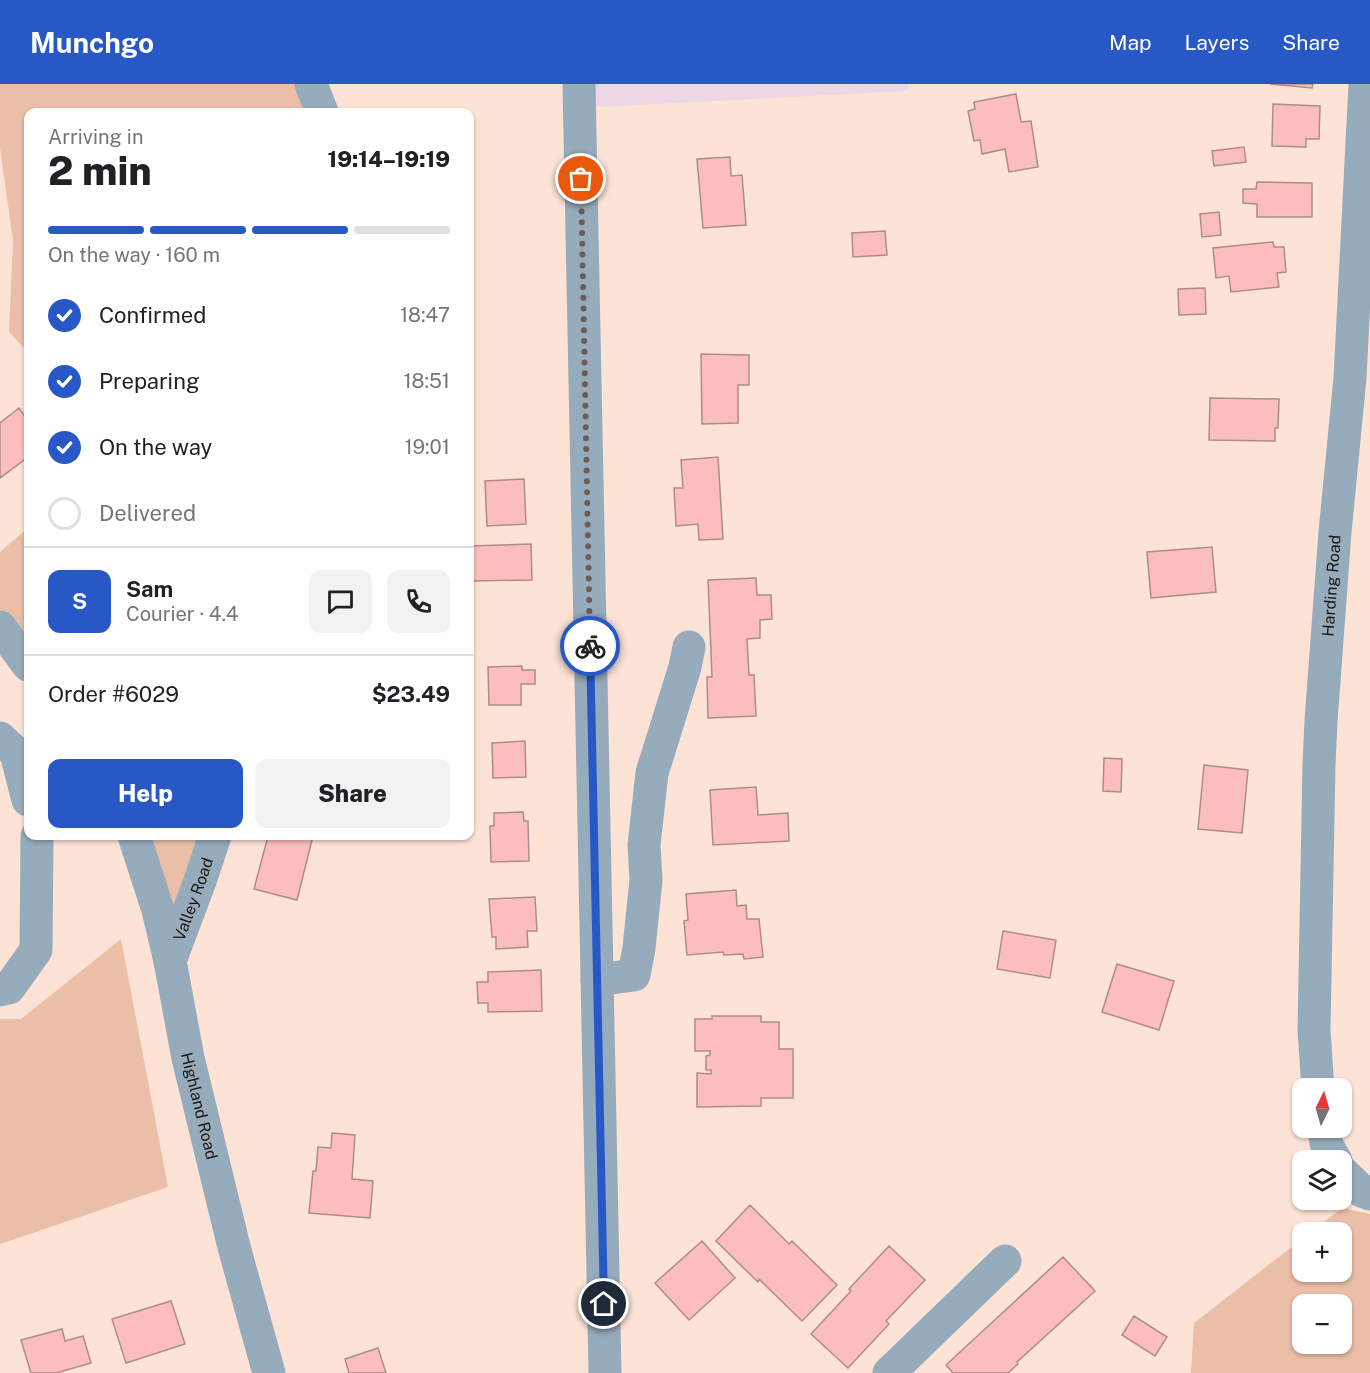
<!DOCTYPE html>
<html lang="en">
<head>
<meta charset="utf-8">
<style>
  body { margin:0; font-family:"Public Sans",sans-serif; background:#f2f2f2; color:#202124; height:100vh; display:flex; flex-direction:column; font-size:22px; white-space:nowrap }
  * { box-sizing:border-box; margin:0 }
  p { font-size:20px; color:#757577 }
  .icon { flex:none; width:33px; height:33px; fill:none; stroke:currentColor; stroke-width:2; stroke-linecap:round; stroke-linejoin:round }
  .map { position:relative; flex:1; overflow:hidden }
  .sheet { position:absolute; left:24px; top:24px; width:450px; height:732px; display:flex; flex-direction:column; background:#fff; border-radius:12px; box-shadow:0 2px 4px #0004 }
  .sheet>* { flex:none }
  .needle { width:39px; rotate:5deg }
  .fabs { position:absolute; left:1292px; top:994px; display:grid; gap:12px }
  .fabs a { display:grid; place-items:center; width:60px; height:60px; border-radius:12px; background:#fff; box-shadow:0 2px 4px #0004; font-size:30px }
  .pin { position:absolute; display:grid; place-items:center; width:51px; height:51px; color:#fff; margin:-26px; border:3px solid #fff; border-radius:50%; box-shadow:0 2px 6px #0007 }
  .courier { position:absolute; display:grid; place-items:center; width:60px; height:60px; margin:-30px; border:4px solid #2858c6; border-radius:50%; background:#fff; color:#222; box-shadow:0 2px 8px #0007 }
  .overview em { font-style:normal; font-weight:800 }
  .overview div { display:flex; flex-direction:column-reverse }
  .overview { display:flex; align-items:center; justify-content:space-between; height:102px; padding:0 24px }
  h1 { font-size:39px; font-weight:800; line-height:45px }
  .bar { display:grid; grid-template-columns:repeat(4,1fr); gap:9px 6px; align-content:center; height:72px; padding:0 24px }
  .bar i { height:8px; border-radius:4px; background:#e0e0e0 }
  .bar .selected { background:#2858c6 }
  .bar p { grid-column:span 4 }
  .line { display:flex; align-items:center; gap:15px; padding:0 24px; border-top:2px solid #e0e0e0 }
  .line div { flex:1 }
  .round { display:grid; place-items:center; flex:none; width:63px; height:63px; border-radius:12px; background:#f2f2f2 }
  ol { padding:0 24px; list-style:none }
  li { display:flex; align-items:center; gap:18px; height:66px }
  li p { margin-inline-start:auto }
  li .icon { padding:6px; border-radius:50%; background:#2858c6; color:#fff; stroke-width:4 }
  li:last-child { color:#757577 }
  li i { width:33px; height:33px; border:3px solid #e0e0e0; border-radius:50% }
  .action { display:flex; gap:12px; margin-top:auto; padding:12px 24px }
  .action a { flex:1; height:69px; border-radius:12px; background:#2858c6; color:#fff; font-size:24px; font-weight:800; line-height:69px; text-align:center }
  .action a+a { background:#f2f2f2; color:#202124 }
  header { display:flex; align-items:center; gap:36px; box-sizing:border-box; height:84px; padding:0 30px; background:#2858c6; color:#fff }
  header strong { font-size:28px }
  nav { display:flex; gap:33px; margin-inline-start:auto; font-size:21px }
  .map>svg:first-child { display:block }
  .commercial { fill:#eed7e4 }
  .green { fill:#eabea7; fill-rule:evenodd }
  .building { fill:#fcbebc; stroke:#ad8c8b; stroke-width:1.5 }
  .lines { fill:none; stroke-linecap:round; stroke-linejoin:round }
  .minor { stroke:#96abbb; stroke-width:33 }
  .done { stroke:#6c5c54; stroke-width:6; stroke-dasharray:0 10.8 }
  .route { stroke:#2858c6; stroke-width:8 }
  .labels { text-anchor:middle; dominant-baseline:central; stroke-width:6; stroke-linejoin:round; paint-order:stroke }
  .street-label { font-size:16px; fill:#1e130e; stroke:#fff }
</style>
</head>
<body>
<header>
<strong>Munchgo</strong>
<nav><a>Map</a><a>Layers</a><a>Share</a></nav>
</header>
<div class="map">
<svg width="1370" height="1289" viewBox="0 0 1370 1289">
  <rect width="100%" height="100%" fill="#fce3d6"/>
  <path class="commercial" d="M 579,0 L 908,0 L 908,7 L 579,24 Z"/>
  <path class="green" d="M 0,0 L 311,0 L 322,28 L 28,28 L 28,268 L 9,248 L 13,156 L 0,64 Z
    M 28,444 L 28,581 L 0,543 L 0,468 Z
    M 134,752 L 215,752 L 170,877 Z
    M 121,855 L 168,1103 L 0,1160 L 0,935 L 21,935 Z
    M 1342,1124 L 1370,1130 L 1370,1289 L 1191,1289 L 1194,1239 L 1302,1155 L 1302,1188 L 1341,1188 L 1341,1149 L 1310,1149 ZM 1302,1221 L 1341,1221 L 1341,1260 L 1302,1260 Z"/>
  <path class="building" d="M 1270,0 L 1313,0 L 1312,4 Z
    M 1016,10 L 1021,38 L 1031,37 L 1038,83 L 1009,88 L 1005,65 L 982,70 L 980,56 L 974,57 L 968,27 L 975,25 L 974,18 Z
    M 1273,20 L 1320,22 L 1319,55 L 1306,55 L 1306,63 L 1272,62 Z
    M 1244,63 L 1246,78 L 1214,82 L 1212,67 Z
    M 730,73 L 731,92 L 742,91 L 746,141 L 703,144 L 697,75 Z
    M 1257,98 L 1312,99 L 1312,133 L 1257,133 L 1257,120 L 1243,119 L 1243,105 L 1256,105 Z
    M 1219,128 L 1221,151 L 1202,153 L 1200,130 Z
    M 885,147 L 887,171 L 853,173 L 852,149 Z
    M 1273,158 L 1274,163 L 1284,163 L 1286,188 L 1277,189 L 1279,203 L 1231,208 L 1229,192 L 1216,194 L 1213,164 Z
    M 1205,204 L 1206,230 L 1179,231 L 1178,205 Z
    M 701,270 L 749,271 L 749,301 L 738,301 L 738,339 L 702,340 Z
    M 1210,314 L 1279,315 L 1278,344 L 1275,344 L 1275,357 L 1209,356 Z
    M 19,324 L 28,337 L 28,373 L 0,394 L 0,339 Z
    M 718,373 L 723,455 L 699,456 L 698,440 L 676,442 L 674,404 L 683,404 L 681,376 Z
    M 524,395 L 526,440 L 487,442 L 485,397 Z
    M 531,460 L 532,496 L 470,497 L 470,462 Z
    M 1212,463 L 1216,508 L 1151,514 L 1147,468 Z
    M 756,494 L 757,511 L 771,511 L 772,535 L 760,536 L 760,554 L 747,555 L 749,591 L 754,591 L 756,632 L 708,634 L 707,593 L 712,593 L 708,496 Z
    M 522,582 L 522,586 L 535,586 L 535,600 L 521,600 L 521,621 L 489,621 L 488,583 Z
    M 525,657 L 526,693 L 493,694 L 492,659 Z
    M 1104,674 L 1122,675 L 1121,708 L 1103,707 Z
    M 1204,681 L 1248,686 L 1242,749 L 1198,745 Z
    M 756,703 L 758,731 L 788,729 L 789,757 L 713,761 L 710,706 Z
    M 523,728 L 524,737 L 528,737 L 529,777 L 491,778 L 490,742 L 494,742 L 494,729 Z
    M 268,752 L 280,754 L 281,752 L 313,752 L 297,816 L 254,805 Z
    M 736,806 L 737,822 L 746,821 L 747,835 L 759,835 L 763,873 L 744,875 L 743,870 L 724,871 L 723,868 L 687,871 L 684,837 L 688,836 L 686,810 Z
    M 535,813 L 537,847 L 527,847 L 528,863 L 496,865 L 496,853 L 492,853 L 489,815 Z
    M 1003,847 L 1056,856 L 1050,894 L 997,885 Z
    M 1117,880 L 1174,897 L 1159,946 L 1102,928 Z
    M 541,886 L 542,927 L 488,928 L 488,919 L 478,919 L 477,898 L 488,898 L 488,888 Z
    M 712,932 L 761,932 L 761,938 L 779,938 L 779,965 L 793,965 L 793,1014 L 761,1014 L 761,1022 L 697,1023 L 697,989 L 711,990 L 711,986 L 706,986 L 706,972 L 710,971 L 710,967 L 695,967 L 695,935 L 712,935 Z
    M 332,1049 L 355,1051 L 352,1095 L 373,1097 L 370,1134 L 309,1129 L 313,1087 L 316,1087 L 318,1063 L 331,1064 Z
    M 750,1121 L 789,1160 L 792,1157 L 837,1201 L 802,1237 L 759,1195 L 758,1198 L 716,1157 Z
    M 702,1157 L 735,1194 L 689,1236 L 655,1199 Z
    M 889,1162 L 925,1196 L 886,1237 L 889,1240 L 848,1284 L 811,1250 L 851,1207 L 849,1205 Z
    M 1063,1173 L 1095,1207 L 1017,1278 L 1018,1280 L 1008,1289 L 953,1289 L 946,1281 Z
    M 171,1217 L 185,1260 L 126,1279 L 112,1235 Z
    M 1134,1232 L 1167,1253 L 1155,1272 L 1122,1251 Z
    M 62,1245 L 65,1257 L 83,1252 L 91,1279 L 56,1289 L 31,1289 L 21,1256 Z
    M 378,1264 L 386,1289 L 349,1289 L 345,1275 Z"/>
  <g class="lines">
    <g class="minor">
      <path d="M 311,0 L 322,28"/>
      <path d="M 579,0 L 605,1289"/>
      <path d="M 0,543 L 28,581"/>
      <path d="M 0,654 L 16,669 L 28,716"/>
      <path id="s1" d="M 134,752 L 158,826 L 170,877 L 188,974 L 234,1163 L 269,1289"/>
      <path id="s2" d="M 170,877 L 200,797 L 215,752"/>
      <path d="M 597,896 L 634,891 L 639,864 L 646,796 L 644,761 L 652,689 L 685,583 L 689,563"/>
      <path d="M 0,906 L 9,904 L 36,866 L 37,752"/>
      <path id="s3" d="M 1318,1005 L 1314,946 L 1319,681 L 1321,637 L 1335,448 L 1350,294 L 1365,0"/>
      <path d="M 1324,1044 L 1326,1059 L 1336,1077"/>
      <path d="M 1341,1087 L 1362,1107 L 1370,1110"/>
      <path d="M 889,1289 L 1005,1177"/>
    </g>
  </g>
  <g class="lines">
    <path class="done" d="M 581,95 L 590,562"/>
    <path class="route" d="M 590,562 L 604,1220"/>
  </g>
  <g class="labels">
    <g class="street-label">
      <text stroke="none"><textPath href="#s3" startOffset="504">Harding Road</textPath></text>
      <text stroke="none"><textPath href="#s2" startOffset="66">Valley Road</textPath></text>
      <text stroke="none"><textPath href="#s1" startOffset="278">Highland Road</textPath></text>
    </g>
  </g>
</svg>
<div class="fabs">
<a><svg class="needle" viewBox="-14 -14 28 28"><path d="M0-13l5 13h-10z" fill="#e53935"/><path d="M0 13l5-13h-10z" fill="#757577"/></svg></a>
<a><svg class="icon" aria-label="layers" viewBox="0 0 24 24"><path d="M12 4l9 5-9 5-9-5zM3 14l9 5 9-5"/></svg></a>
<a>+</a>
<a>−</a>
</div>
<div class="pin" style="left:581px;top:95px;background:#ea580c"><svg class="icon" aria-label="bag" viewBox="0 0 24 24"><path d="M5 8h14l-1 12H6zM9 8a3 3 0 0 1 6 0"/></svg></div>
<div class="pin" style="left:604px;top:1220px;background:#1f2937"><svg class="icon" aria-label="home" viewBox="0 0 24 24"><path d="M3 11l9-7 9 7M6 9v11h12V9"/></svg></div>
<div class="courier" style="left:590px;top:562px"><svg class="icon" aria-label="bike" viewBox="0 0 24 24"><circle cx="6" cy="16" r="4"/><circle cx="18" cy="16" r="4"/><path d="M6 16l4-8h5l3 8M10 8l3 8H6M13 5h3"/></svg></div>
<section class="sheet">
<div class="overview"><div><h1>2 min</h1><p>Arriving in</p></div><em>19:14–19:19</em></div>
<div class="bar"><i class="selected"></i><i class="selected"></i><i class="selected"></i><i></i><p>On the way · 160 m</p></div>
<ol>
<li><svg class="icon" aria-label="check" viewBox="0 0 24 24"><path d="M5 12l5 5 9-10"/></svg>Confirmed<p>18:47</p></li>
<li><svg class="icon" aria-label="check" viewBox="0 0 24 24"><path d="M5 12l5 5 9-10"/></svg>Preparing<p>18:51</p></li>
<li><svg class="icon" aria-label="check" viewBox="0 0 24 24"><path d="M5 12l5 5 9-10"/></svg>On the way<p>19:01</p></li>
<li><i></i>Delivered</li>
</ol>
<div class="line" style="height:108px"><b class="round" style="background:#2858c6;color:#fff">S</b><div><b>Sam</b><p>Courier · 4.4</p></div><a class="round"><svg class="icon" aria-label="chat" viewBox="0 0 24 24"><path d="M4 5h16v11H9l-5 4z"/></svg></a><a class="round"><svg class="icon" aria-label="phone" viewBox="0 0 24 24"><path d="M5 4h4l2 5-3 2q2 4 5 5l2-3 5 2v4C11 20 4 13 5 4z"/></svg></a></div>
<div class="line" style="height:78px"><div>Order #6029</div><b>$23.49</b></div>
<div class="action"><a>Help</a><a>Share</a></div>
</section>
</div>
</body>
</html>
